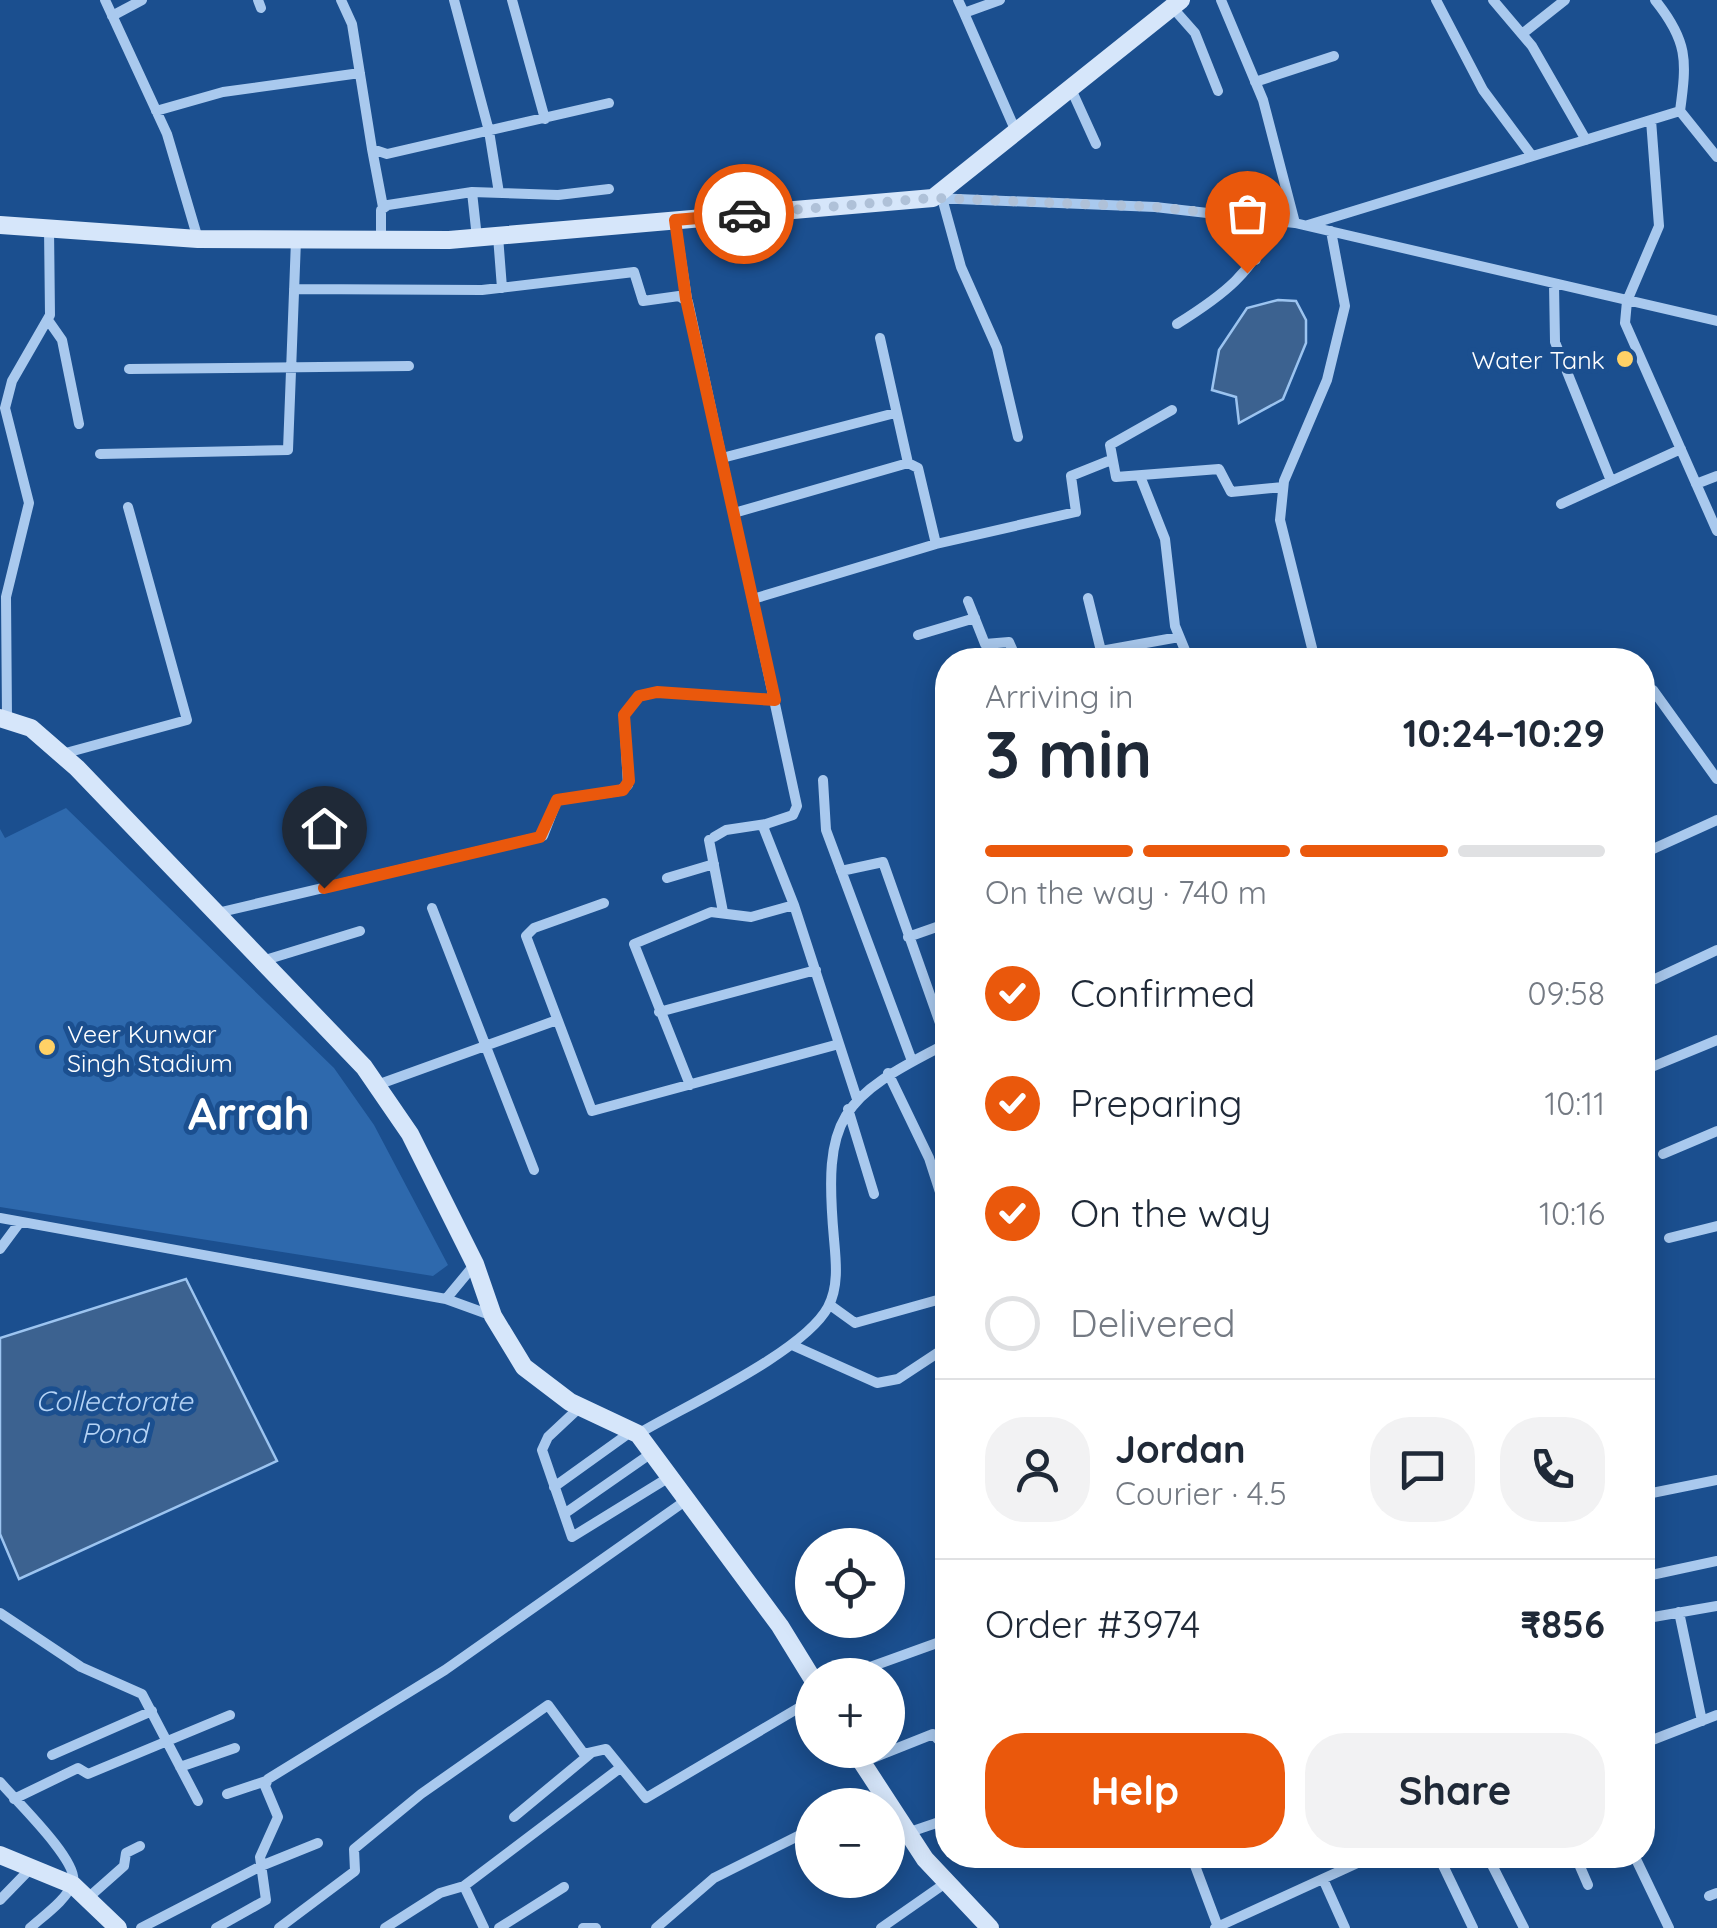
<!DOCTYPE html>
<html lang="en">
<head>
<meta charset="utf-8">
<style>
  body { margin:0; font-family:Quicksand,sans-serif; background:#f2f2f3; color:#1f2937; height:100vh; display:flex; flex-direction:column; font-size:38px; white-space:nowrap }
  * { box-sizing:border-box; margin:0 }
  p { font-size:32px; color:#747a83 }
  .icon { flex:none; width:55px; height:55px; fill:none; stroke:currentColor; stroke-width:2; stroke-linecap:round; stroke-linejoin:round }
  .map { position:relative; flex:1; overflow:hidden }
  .side { position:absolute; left:935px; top:648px; width:720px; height:1220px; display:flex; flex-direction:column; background:#fff; border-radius:40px; box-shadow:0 5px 25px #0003 }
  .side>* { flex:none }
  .fabs { position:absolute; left:795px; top:1528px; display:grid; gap:20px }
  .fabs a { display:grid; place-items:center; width:110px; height:110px; border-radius:50%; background:#fff; box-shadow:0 5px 25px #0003; font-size:50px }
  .pin { position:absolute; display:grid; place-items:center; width:85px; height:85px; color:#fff; margin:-102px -42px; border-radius:50% 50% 50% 0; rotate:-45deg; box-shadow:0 0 10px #0007 }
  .pin .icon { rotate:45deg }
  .courier { position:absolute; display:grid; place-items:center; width:100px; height:100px; margin:-50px; border:8px solid #ea580c; border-radius:50%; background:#fff; color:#222; box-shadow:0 2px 12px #0007 }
  .overview em { font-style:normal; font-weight:700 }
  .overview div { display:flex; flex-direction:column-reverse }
  .overview { display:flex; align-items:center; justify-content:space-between; height:170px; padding:0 50px }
  h1 { font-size:65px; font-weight:700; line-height:75px }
  .bar { display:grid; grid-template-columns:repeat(4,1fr); gap:15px 10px; align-content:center; height:120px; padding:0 50px }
  .bar i { height:12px; border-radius:8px; background:#e0e1e3 }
  .bar .selected { background:#ea580c }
  .bar p { grid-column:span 4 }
  .line { display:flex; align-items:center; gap:25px; padding:0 50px; border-top:2px solid #e0e1e3 }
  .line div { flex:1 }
  .round { display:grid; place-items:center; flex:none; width:105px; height:105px; border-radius:40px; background:#f2f2f3 }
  ol { padding:0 50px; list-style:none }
  li { display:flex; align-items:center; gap:30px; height:110px }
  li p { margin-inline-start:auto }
  li .icon { padding:10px; border-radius:50%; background:#ea580c; color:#fff; stroke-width:4 }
  li:last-child { color:#747a83 }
  li i { width:55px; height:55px; border:5px solid #e0e1e3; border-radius:50% }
  .cta { display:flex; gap:20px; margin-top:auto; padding:20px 50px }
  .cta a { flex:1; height:115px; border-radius:40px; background:#ea580c; color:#fff; font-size:40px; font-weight:700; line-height:115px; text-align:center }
  .cta a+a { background:#f2f2f3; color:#1f2937 }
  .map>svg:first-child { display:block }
  .green { fill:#2e69ad }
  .water { fill:#3c6290; stroke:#9cc4f0; stroke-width:2.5 }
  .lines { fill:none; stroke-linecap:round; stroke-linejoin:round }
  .street { stroke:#a9c9ee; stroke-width:10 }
  .secondary { stroke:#d6e6fa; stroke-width:18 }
  .done { stroke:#afc1d8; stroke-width:10; stroke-dasharray:0 18 }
  .route { stroke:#ea580c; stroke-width:12 }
  .poi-dot { fill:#ffd166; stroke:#1b4f8f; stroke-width:4 }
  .labels { text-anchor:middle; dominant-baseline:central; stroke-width:10; stroke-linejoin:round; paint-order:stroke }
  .poi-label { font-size:25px; fill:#fff; stroke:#1b4f8f; text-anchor:end }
  .water-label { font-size:28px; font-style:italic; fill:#b5d3f5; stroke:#1b4f8f }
  .town-label { font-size:45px; font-weight:bold; fill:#fff; stroke:#1b4f8f }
</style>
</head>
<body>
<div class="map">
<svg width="1717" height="1928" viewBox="0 0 1717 1928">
  <rect width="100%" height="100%" fill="#1b4f8f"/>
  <path class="green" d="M 66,808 L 334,1068 L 374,1125 L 448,1265 L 433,1276 L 0,1207 L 0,829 L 5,838 Z"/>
  <path class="water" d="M 1278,300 L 1296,301 L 1306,320 L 1306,343 L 1283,399 L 1239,423 L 1236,397 L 1212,390 L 1219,350 L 1247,308 Z
    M 186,1279 L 277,1461 L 19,1579 L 0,1534 L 0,1338 Z"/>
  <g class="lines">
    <path class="street" d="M 105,0 L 167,134 L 198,239
      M 258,0 L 261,8
      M 341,0 L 352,24 L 372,149 L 387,154 L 609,103
      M 454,0 L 489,131 L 499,193
      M 512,0 L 545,119
      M 958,0 L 964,13 L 1000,0
      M 1221,0 L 1263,100 L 1295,223
      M 1436,0 L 1483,90 L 1532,156
      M 1493,0 L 1532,46 L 1586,140
      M 1655,0 C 1688,41 1687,60 1680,111 L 1717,157
      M 1172,7 L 1195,33 L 1218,91
      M 964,13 L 1017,134
      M 112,16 L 142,0
      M 1522,34 L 1565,0
      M 1255,82 L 1334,56
      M 1071,89 L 1096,144
      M 156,111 L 223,92 L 360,73
      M 1651,120 L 1659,226 L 1627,301 L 1625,323 L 1717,531
      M 372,149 L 383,207
      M 472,192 L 477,238
      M 934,198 L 1155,207 L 1295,223 L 1717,321
      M 942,198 L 961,267 L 997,348 L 1018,437
      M 675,220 L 687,299
      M 1308,225 L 1680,111
      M 498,236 L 502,288
      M 381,240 L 381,210 L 388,205 L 472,192 L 558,195 L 609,189
      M 1554,284 L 1555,342 L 1611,481
      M 294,289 L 482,290 L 634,272 L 643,301 L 679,296 L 688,302 L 797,806 L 793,815 L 766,824 L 764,829 L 794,905 L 857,1099
      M 48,320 L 62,340 L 79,424
      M 1177,324 C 1222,296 1255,272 1274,220
      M 880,338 L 908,463 L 918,468 L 936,544
      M 129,369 L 409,366
      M 1172,410 L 1110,445 L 1116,477 L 1219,469 L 1231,492 L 1283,487
      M 100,454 L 288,450 L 296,240
      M 722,458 L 895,413
      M 1140,476 L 1165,539 L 1175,626 L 1189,660
      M 1696,484 L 1717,476
      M 1561,504 L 1681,449
      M 734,513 L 908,463
      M 1088,598 L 1101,651 L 1179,637
      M 753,599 L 936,544 L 1076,512 L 1071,476 L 1111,460
      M 968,601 L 985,644 L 1009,642 L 1017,660
      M 918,635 L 975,618
      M 1315,660 L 1280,520 L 1284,481 L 1327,380 L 1345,306 L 1331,231
      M 1653,690 L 1717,779
      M 7,718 L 6,597 L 29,503 L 5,408 L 12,381 L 50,315 L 49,228
      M 62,754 L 187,720 L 128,507
      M 823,780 L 826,830 L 912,1061
      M 714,837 L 726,830 L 766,824
      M 709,840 L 723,912
      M 1642,854 L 1717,820
      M 841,871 L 883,862 L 947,1043
      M 667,878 L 714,864
      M 604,903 L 534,928 L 526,936 L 592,1111 L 839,1044
      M 432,908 L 534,1170
      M 217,913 L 543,836 L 557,800 L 619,791 L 628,785 L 624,715 L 639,696 L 657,692 L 775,700
      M 908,937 L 948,923
      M 262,961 L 360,931
      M 1642,985 L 1717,950
      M 659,1012 L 816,970
      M 1642,1071 L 1717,1040
      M 888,1073 L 929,1158 L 948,1217
      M 377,1085 L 557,1020
      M 690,1085 L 634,944 L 711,912 L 751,917 L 794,905
      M 848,1109 L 874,1194
      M 1663,1154 L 1717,1131
      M 0,1218 L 446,1299 L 493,1316
      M 1669,1238 L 1717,1226
      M 0,1249 L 20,1222
      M 446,1299 L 475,1264
      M 830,1305 L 855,1323 L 948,1297
      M 792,1345 L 877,1383 L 898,1379 L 948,1346
      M 580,1407 L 548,1437 L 542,1450 L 572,1537 L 671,1476
      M 638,1434 C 685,1406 804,1352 828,1307 C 839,1287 836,1261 834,1239 C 823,1116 839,1098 948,1043
      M 554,1487 L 632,1431
      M 1642,1495 L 1717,1480
      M 564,1514 L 653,1452
      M 1642,1577 L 1717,1561
      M 1679,1612 L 1702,1721
      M 0,1613 L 81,1667 L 142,1694 L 198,1801
      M 1642,1619 L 1717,1606
      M 848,1675 L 948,1639
      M 1642,1744 L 1717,1715
      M 52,1755 L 152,1711
      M 860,1763 L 933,1734 L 948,1750
      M 180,1767 L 235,1748
      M 0,1782 C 15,1800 79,1861 73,1882 C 67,1900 43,1916 30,1928
      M 227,1794 L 266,1781
      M 14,1799 L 78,1768 L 88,1774 L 230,1715
      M 860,1805 L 880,1795
      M 514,1817 L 590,1754
      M 907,1833 L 948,1819
      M 1191,1855 L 1218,1927
      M 1438,1855 L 1473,1928
      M 1487,1855 L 1524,1928
      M 1575,1855 L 1588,1885
      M 1634,1855 L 1669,1928
      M 1323,1879 L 1345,1928
      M 1709,1896 L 1717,1893
      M 89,1897 L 124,1866 L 126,1853 L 140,1846
      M 0,1900 L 33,1866
      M 141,1928 L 261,1866 L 318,1843
      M 216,1928 L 266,1900 L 260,1857 L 278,1817 L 265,1786 L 268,1779 L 445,1670 L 688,1499
      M 279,1928 L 355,1871 L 354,1849 L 421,1794 L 548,1705 L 584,1754 L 606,1749 L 646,1798 L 812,1700
      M 385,1928 L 440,1893 L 464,1886
      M 484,1928 L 464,1886 L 620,1768
      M 499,1928 L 564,1887
      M 583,1928 L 596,1928
      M 656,1928 L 714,1878 L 812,1829
      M 881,1928 L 947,1882
      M 1215,1928 L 1375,1855"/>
    <path class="secondary" d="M 0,225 L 198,239 L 449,240 L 933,198 L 1181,0
      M 0,718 L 31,728 L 77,768 L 364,1067 L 410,1134 L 475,1264 L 493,1316 L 524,1367 L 570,1402 L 638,1434 L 780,1626 L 812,1678
      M 854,1750 L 925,1859 L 990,1928
      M 0,1855 L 73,1885 L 118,1928"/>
  </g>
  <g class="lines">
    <path class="done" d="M 744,214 L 933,198 L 1156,207 L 1274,220 L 1265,246 L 1247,273"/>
    <path class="route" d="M 324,888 L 540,837 L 557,800 L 623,790 L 629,781 L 624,715 L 639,696 L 657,692 L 775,700 L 686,299 L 675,220 L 744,214"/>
  </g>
  <g class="poi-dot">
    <circle cx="1625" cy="359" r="10"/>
    <circle cx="47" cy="1047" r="10"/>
  </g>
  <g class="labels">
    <g class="poi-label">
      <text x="1605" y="359">Water Tank</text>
      <text x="67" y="1033" text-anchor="start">Veer Kunwar<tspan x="67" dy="29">Singh Stadium</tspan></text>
    </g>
    <g class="water-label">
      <text x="114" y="1400">Collectorate<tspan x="114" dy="32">Pond</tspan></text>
    </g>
    <g class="town-label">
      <text x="249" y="1113">Arrah</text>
    </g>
  </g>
</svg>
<div class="fabs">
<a><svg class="icon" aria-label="locate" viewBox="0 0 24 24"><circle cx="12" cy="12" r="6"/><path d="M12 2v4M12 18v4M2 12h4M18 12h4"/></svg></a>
<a>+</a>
<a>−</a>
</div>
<div class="pin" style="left:1247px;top:273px;background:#ea580c"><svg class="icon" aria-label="bag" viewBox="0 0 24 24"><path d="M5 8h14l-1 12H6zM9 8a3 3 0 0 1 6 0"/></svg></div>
<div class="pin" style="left:324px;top:888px;background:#1f2937"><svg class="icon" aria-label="home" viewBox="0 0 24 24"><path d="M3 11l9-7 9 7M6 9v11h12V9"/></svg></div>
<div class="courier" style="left:744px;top:214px"><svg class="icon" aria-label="car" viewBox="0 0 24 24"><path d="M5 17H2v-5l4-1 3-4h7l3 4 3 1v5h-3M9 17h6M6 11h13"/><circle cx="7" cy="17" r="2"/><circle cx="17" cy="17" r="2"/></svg></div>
<section class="side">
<div class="overview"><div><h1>3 min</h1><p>Arriving in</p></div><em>10:24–10:29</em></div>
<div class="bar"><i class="selected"></i><i class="selected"></i><i class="selected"></i><i></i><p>On the way · 740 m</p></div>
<ol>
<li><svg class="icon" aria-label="check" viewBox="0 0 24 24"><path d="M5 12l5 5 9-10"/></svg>Confirmed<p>09:58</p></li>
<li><svg class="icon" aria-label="check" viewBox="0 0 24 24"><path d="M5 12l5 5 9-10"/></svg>Preparing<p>10:11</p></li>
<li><svg class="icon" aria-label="check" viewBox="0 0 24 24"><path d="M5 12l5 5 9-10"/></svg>On the way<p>10:16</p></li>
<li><i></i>Delivered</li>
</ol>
<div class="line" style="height:180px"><a class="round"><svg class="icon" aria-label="person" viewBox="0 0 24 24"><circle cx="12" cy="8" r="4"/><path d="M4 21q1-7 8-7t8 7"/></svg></a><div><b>Jordan</b><p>Courier · 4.5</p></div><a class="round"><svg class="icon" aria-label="chat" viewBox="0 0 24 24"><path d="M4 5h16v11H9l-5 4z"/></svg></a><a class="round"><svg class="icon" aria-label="phone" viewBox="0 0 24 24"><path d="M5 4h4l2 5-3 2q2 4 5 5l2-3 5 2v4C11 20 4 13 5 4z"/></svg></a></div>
<div class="line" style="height:130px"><div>Order #3974</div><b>₹856</b></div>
<div class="cta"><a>Help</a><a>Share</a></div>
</section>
</div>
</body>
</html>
